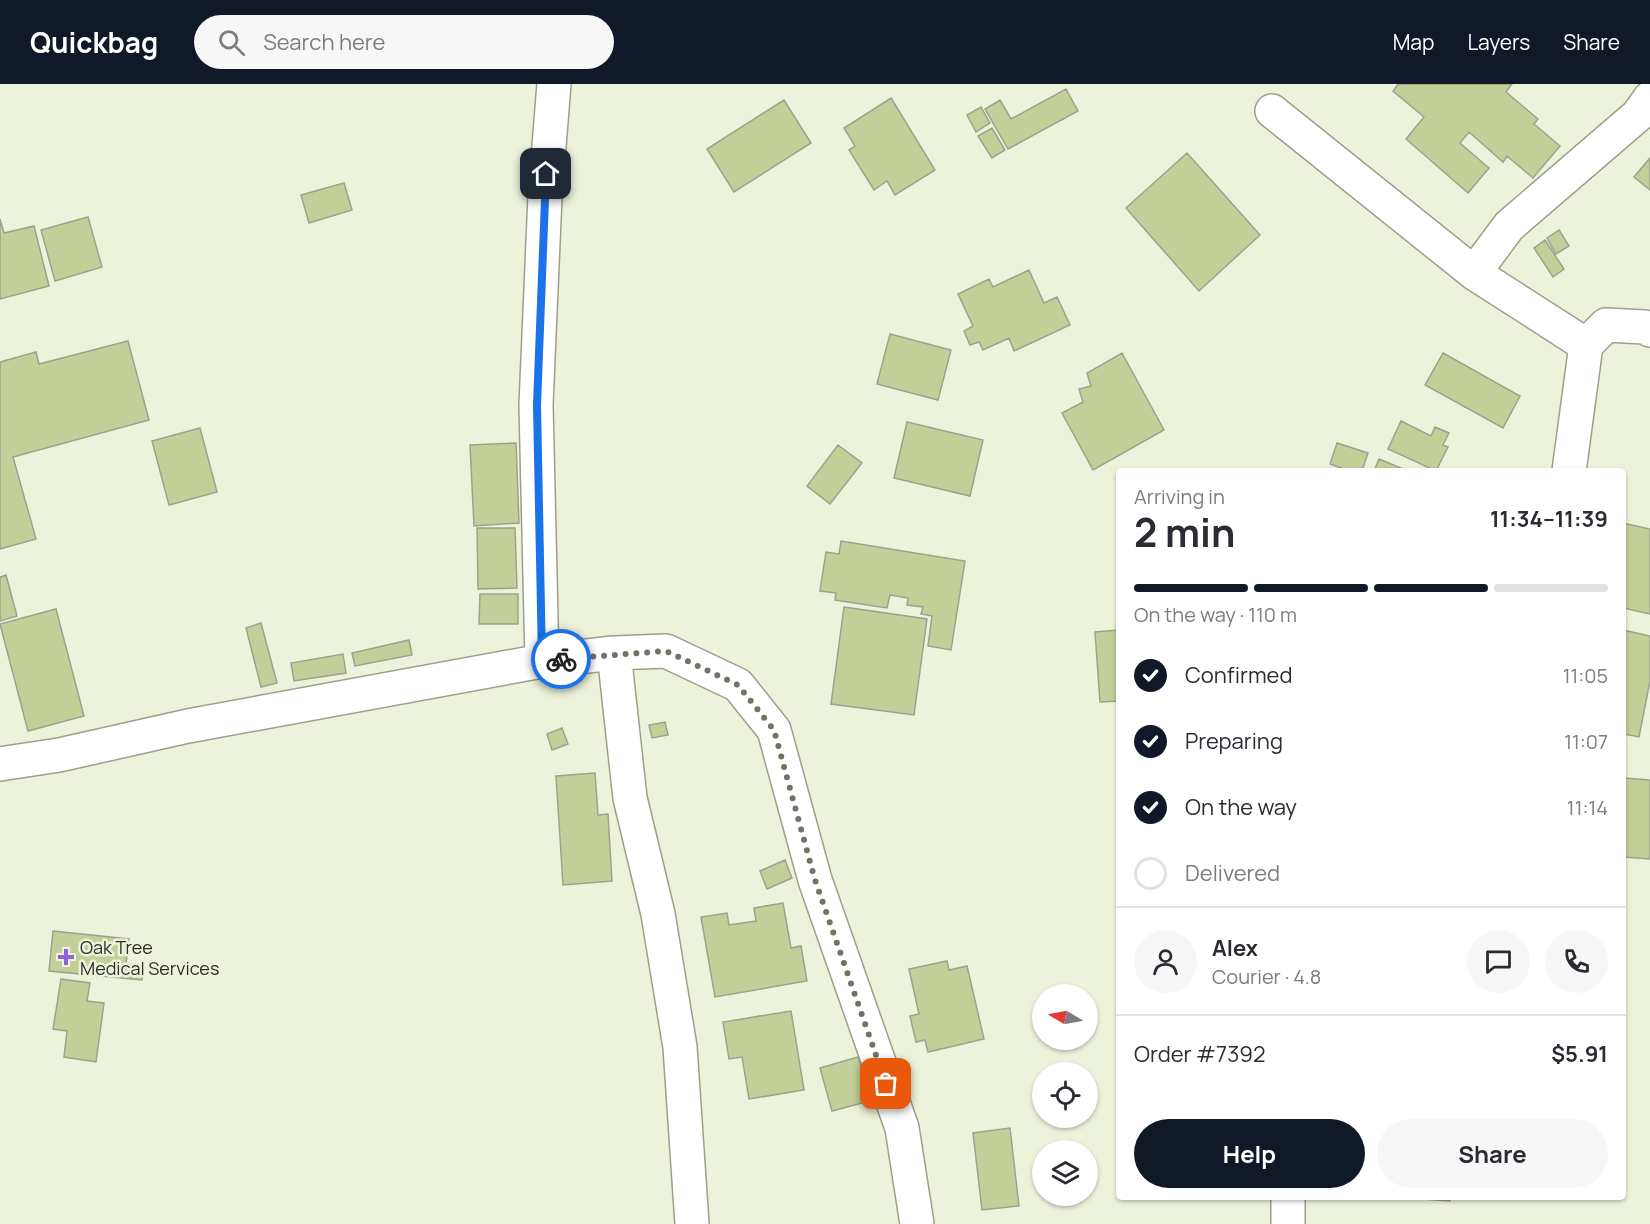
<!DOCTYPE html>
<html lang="en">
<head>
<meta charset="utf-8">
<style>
  body { margin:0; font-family:Manrope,sans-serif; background:#f7f7f7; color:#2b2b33; height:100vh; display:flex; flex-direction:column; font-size:22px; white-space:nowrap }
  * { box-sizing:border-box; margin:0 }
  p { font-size:20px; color:#7c7c81 }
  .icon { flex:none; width:33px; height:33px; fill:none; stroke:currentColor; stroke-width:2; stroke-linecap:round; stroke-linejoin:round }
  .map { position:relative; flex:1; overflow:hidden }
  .details { position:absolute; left:1116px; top:384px; width:510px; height:732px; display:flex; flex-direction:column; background:#fff; border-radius:6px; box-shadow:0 2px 4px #0004 }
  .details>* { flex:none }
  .needle { width:39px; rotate:280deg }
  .fabs { position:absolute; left:1032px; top:900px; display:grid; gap:12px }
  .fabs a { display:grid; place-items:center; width:66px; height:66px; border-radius:50%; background:#fff; box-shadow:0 2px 4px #0004; font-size:30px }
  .pin { position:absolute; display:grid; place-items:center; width:51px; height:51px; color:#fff; margin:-26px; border-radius:12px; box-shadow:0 3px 9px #0006 }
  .courier { position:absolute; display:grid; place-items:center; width:60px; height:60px; margin:-30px; border:4px solid #1a73e8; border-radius:50%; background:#fff; color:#222; box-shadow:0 2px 8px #0007 }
  .headline em { font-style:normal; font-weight:700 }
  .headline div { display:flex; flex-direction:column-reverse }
  .headline { display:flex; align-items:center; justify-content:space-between; height:102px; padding:0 18px }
  h1 { font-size:39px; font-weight:700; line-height:45px }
  .bar { display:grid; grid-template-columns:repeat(4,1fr); gap:9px 6px; align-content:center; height:72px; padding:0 18px }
  .bar i { height:8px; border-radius:4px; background:#e1e1e2 }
  .bar .current { background:#111827 }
  .bar p { grid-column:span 4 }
  .line { display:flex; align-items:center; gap:15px; padding:0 18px; border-top:2px solid #e1e1e2 }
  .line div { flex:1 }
  .round { display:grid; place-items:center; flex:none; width:63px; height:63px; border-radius:32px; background:#f7f7f7 }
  ol { padding:0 18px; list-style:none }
  li { display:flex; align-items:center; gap:18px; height:66px }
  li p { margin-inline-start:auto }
  li .icon { padding:6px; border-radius:50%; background:#111827; color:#fff; stroke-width:4 }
  li:last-child { color:#7c7c81 }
  li i { width:33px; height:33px; border:3px solid #e1e1e2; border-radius:50% }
  .primary-button { display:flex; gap:12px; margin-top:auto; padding:12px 18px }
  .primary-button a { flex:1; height:69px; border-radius:36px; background:#111827; color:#fff; font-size:24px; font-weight:700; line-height:69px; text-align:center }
  .primary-button a+a { background:#f7f7f7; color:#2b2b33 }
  header { display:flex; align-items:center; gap:36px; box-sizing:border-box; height:84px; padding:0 30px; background:#111827; color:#fff }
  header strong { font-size:28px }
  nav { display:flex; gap:33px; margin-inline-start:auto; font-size:21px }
  .search { width:420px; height:54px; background:#f7f7f7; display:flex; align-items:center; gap:15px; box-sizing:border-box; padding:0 21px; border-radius:33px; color:#7c7c81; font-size:22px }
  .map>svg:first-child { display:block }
  .building { fill:#c3cf98; stroke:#9da28d; stroke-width:1.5 }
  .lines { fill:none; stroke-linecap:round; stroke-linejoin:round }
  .street-casing { stroke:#9ba08a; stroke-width:36 }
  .street { stroke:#fff; stroke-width:33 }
  .done { stroke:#707465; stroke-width:6; stroke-dasharray:0 10.8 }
  .route { stroke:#1a73e8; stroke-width:8 }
  .poi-dot { fill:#8d62dc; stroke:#edf3db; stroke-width:2 }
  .labels { text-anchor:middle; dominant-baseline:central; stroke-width:5; stroke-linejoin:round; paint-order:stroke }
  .poi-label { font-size:18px; fill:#2d2f26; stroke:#edf3db; text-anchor:start }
</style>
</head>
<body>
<header>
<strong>Quickbag</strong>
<div class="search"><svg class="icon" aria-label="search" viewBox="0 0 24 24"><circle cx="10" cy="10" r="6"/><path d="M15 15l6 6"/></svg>Search here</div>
<nav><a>Map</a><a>Layers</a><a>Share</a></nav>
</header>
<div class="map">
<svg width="1650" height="1140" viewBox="0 0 1650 1140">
  <rect width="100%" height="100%" fill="#edf3db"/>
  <path class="building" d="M 1398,0 L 1512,0 L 1506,8 L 1538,35 L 1534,40 L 1560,62 L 1533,94 L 1507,72 L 1503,78 L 1469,48 L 1460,59 L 1489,84 L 1468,109 L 1406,55 L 1424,33 L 1393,7 Z
    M 1066,5 L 1078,27 L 1008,65 L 985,25 L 1000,16 L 1011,35 Z
    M 891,14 L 935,86 L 895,111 L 887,97 L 874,106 L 849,66 L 855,62 L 844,44 Z
    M 784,16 L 811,59 L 734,108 L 707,65 Z
    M 981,23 L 990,39 L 976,48 L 967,31 Z
    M 992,44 L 1005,66 L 992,74 L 978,52 Z
    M 1187,69 L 1260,151 L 1199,207 L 1126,124 Z
    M 1650,74 L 1650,106 L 1634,93 Z
    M 344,99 L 352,126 L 309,139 L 301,111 Z
    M 88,133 L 102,183 L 55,197 L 41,146 Z
    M 0,135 L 4,149 L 34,142 L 49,202 L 0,215 Z
    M 1559,146 L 1569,162 L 1556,170 L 1547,154 Z
    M 1545,156 L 1564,185 L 1553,193 L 1534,164 Z
    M 1029,186 L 1044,219 L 1057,213 L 1070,241 L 1014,267 L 1009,254 L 983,266 L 979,258 L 970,261 L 964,247 L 973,242 L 958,210 L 989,195 L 993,203 Z
    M 890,250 L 951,266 L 938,316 L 877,300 Z
    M 128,257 L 149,336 L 13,373 L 36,455 L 0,465 L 0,278 L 36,268 L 39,280 Z
    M 1122,269 L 1164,346 L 1093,386 L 1062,329 L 1083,318 L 1079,305 L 1091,302 L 1087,289 Z
    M 1443,269 L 1520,312 L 1503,344 L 1425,301 Z
    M 1401,337 L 1431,352 L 1435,343 L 1449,349 L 1443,361 L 1448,363 L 1436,387 L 1388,365 Z
    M 907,338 L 983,356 L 970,412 L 894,394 Z
    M 200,344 L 217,408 L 169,421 L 152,357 Z
    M 516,359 L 519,439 L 474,442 L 470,361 Z
    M 1337,359 L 1368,369 L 1362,387 L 1350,387 L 1330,380 Z
    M 838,361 L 862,379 L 830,420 L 807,402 Z
    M 1379,375 L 1408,387 L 1374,387 Z
    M 1623,439 L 1650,445 L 1650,530 L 1623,524 Z
    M 477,444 L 515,444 L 517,504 L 478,505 Z
    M 841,457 L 965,477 L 951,566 L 928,562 L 932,532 L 921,530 L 923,523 L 907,521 L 908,514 L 890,511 L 887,524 L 835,516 L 836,509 L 820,507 L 826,468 L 839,470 Z
    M 6,491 L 17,532 L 0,537 L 0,493 Z
    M 480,510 L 518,510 L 518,540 L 479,540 Z
    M 844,523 L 927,535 L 914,631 L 831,620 Z
    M 56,525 L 84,632 L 28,647 L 0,540 Z
    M 261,539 L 277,599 L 261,603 L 246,544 Z
    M 1119,546 L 1119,617 L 1100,618 L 1095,548 Z
    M 1623,546 L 1650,552 L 1650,597 L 1639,653 L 1623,650 Z
    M 409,556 L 412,571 L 355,582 L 352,569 Z
    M 343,570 L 346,589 L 294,597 L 291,579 Z
    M 665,638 L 668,651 L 652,654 L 649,641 Z
    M 562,644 L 568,660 L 552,666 L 547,650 Z
    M 595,689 L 598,731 L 608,730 L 612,797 L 563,801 L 556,692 Z
    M 1624,694 L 1650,696 L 1650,775 L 1623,773 Z
    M 785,776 L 792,794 L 767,805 L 760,787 Z
    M 783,819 L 791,864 L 801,862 L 807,897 L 715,913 L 701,833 L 727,829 L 729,841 L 756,837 L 754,824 Z
    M 53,847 L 129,855 L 126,880 L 143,882 L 142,896 L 49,887 Z
    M 947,877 L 949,886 L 967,882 L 984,955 L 928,968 L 925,956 L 916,958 L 910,932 L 919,930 L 909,885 Z
    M 61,895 L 90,899 L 87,917 L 104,919 L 96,978 L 64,973 L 67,947 L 53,945 Z
    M 791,927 L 804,1006 L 749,1015 L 742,973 L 729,975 L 723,938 Z
    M 858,973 L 870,1017 L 832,1027 L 820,984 Z
    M 1010,1044 L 1019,1122 L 982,1126 L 973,1049 Z
    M 1392,1113 L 1450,1113 L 1450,1117 Z"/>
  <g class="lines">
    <defs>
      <path id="street" d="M 1272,27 L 1474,189 L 1586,261
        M 1474,189 L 1509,142 L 1638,31 L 1650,14
        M 1569,387 L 1586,261 L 1606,241 L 1645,243 L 1650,246
        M 614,569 L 630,714 L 658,830 L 680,963 L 692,1140
        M 542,577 L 536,321 L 545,112 L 554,0
        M 0,680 L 59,671 L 188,642 L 542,577 L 614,569 L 666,567 L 738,601 L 774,646 L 815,796 L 902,1044 L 917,1140
        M 1288,1140 L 1288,1113"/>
    </defs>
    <use href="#street" class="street-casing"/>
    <use href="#street" class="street"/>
  </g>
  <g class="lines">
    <path class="done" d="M 561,575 L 666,567 L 738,601 L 774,646 L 815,796 L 886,1000"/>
    <path class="route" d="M 546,90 L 537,321 L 542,577 L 561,575"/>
  </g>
  <path class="poi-dot" d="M63 864h6v6h6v6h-6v6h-6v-6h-6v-6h6z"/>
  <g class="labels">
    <g class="poi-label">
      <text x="80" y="863">Oak Tree<tspan x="80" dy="21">Medical Services</tspan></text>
    </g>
  </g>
</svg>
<div class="fabs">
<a><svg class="needle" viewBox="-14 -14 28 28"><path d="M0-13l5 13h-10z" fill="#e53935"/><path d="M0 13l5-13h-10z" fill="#7c7c81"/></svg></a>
<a><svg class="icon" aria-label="locate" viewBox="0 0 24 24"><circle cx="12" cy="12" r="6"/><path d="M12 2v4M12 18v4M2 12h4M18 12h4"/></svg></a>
<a><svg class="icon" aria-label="layers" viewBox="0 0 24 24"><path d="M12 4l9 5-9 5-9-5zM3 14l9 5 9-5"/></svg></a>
</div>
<div class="pin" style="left:886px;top:1000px;background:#ea580c"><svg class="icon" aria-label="bag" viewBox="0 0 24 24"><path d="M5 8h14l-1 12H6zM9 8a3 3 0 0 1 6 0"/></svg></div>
<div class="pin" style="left:546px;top:90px;background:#1f2937"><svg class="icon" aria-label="home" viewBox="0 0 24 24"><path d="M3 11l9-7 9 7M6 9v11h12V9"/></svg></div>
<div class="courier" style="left:561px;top:575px"><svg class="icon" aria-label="bike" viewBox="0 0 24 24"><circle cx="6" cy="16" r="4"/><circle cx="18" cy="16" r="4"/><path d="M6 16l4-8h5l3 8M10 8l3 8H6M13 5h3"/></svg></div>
<section class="details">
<div class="headline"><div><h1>2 min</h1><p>Arriving in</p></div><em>11:34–11:39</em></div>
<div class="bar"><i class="current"></i><i class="current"></i><i class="current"></i><i></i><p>On the way · 110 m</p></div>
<ol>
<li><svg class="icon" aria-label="check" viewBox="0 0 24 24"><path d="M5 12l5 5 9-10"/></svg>Confirmed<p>11:05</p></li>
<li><svg class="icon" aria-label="check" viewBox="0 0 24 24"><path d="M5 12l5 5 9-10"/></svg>Preparing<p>11:07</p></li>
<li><svg class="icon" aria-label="check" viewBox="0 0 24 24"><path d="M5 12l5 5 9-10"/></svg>On the way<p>11:14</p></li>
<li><i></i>Delivered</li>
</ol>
<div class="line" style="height:108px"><a class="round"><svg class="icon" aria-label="person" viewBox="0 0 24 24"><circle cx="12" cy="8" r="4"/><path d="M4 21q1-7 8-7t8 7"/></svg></a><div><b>Alex</b><p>Courier · 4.8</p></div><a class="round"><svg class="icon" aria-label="chat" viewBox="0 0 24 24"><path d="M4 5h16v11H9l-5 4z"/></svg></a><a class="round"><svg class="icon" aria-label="phone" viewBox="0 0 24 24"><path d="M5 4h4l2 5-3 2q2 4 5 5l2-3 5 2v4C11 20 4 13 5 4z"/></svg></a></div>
<div class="line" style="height:78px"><div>Order #7392</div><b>$5.91</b></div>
<div class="primary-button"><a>Help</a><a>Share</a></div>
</section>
</div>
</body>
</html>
